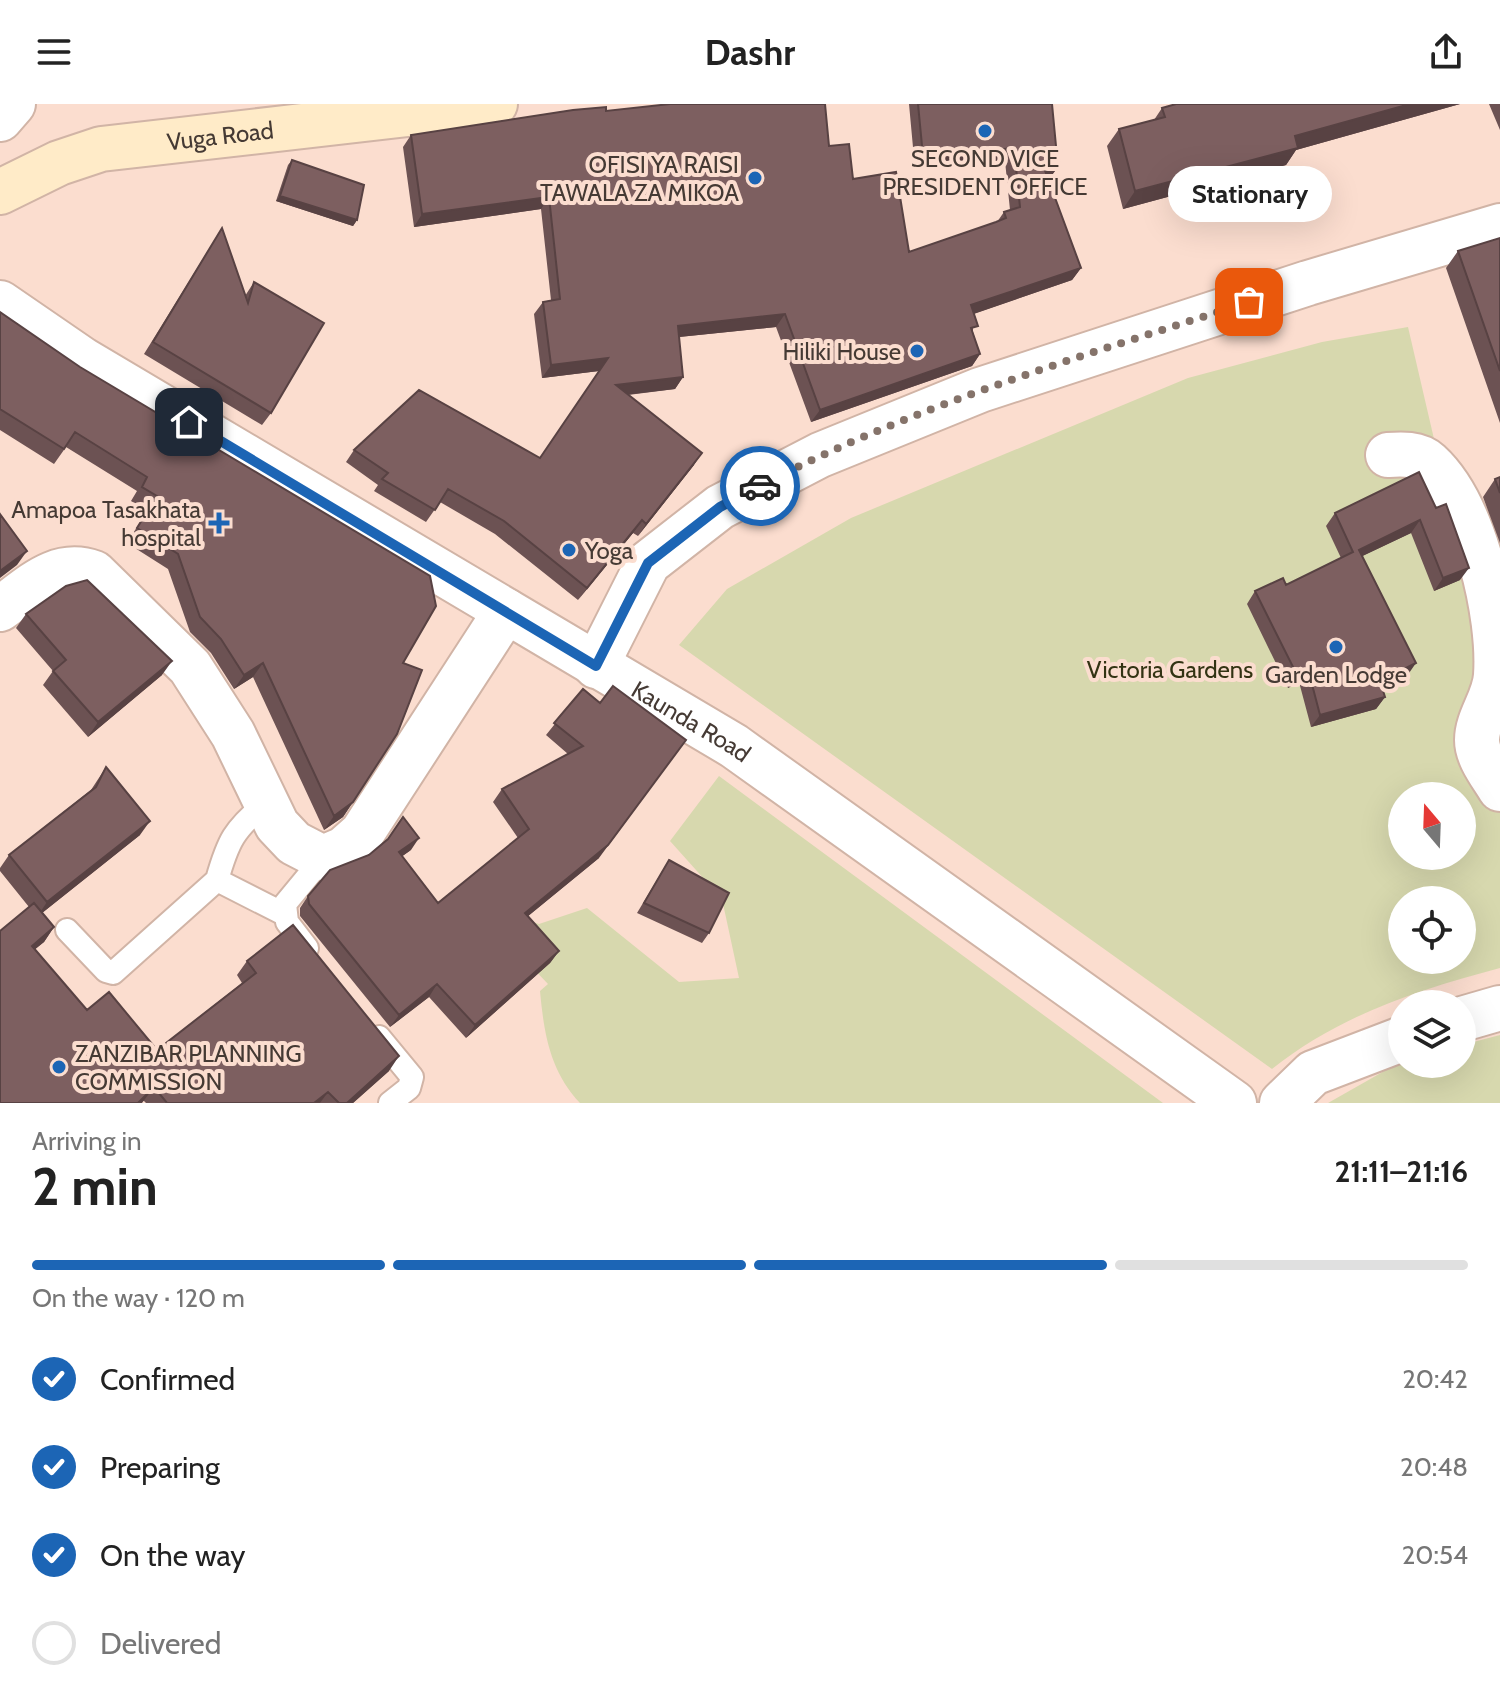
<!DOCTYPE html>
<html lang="en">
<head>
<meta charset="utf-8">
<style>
  body { margin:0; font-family:Cabin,sans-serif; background:#f6f6f6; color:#222; height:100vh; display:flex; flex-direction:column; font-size:30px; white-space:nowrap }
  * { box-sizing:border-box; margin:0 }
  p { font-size:26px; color:#767676 }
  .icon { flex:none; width:44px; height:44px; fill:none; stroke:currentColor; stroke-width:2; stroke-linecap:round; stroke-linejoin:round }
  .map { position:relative; height:999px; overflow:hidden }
  .sheet { display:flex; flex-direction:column; background:#fff; flex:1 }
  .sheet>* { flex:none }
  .needle { width:52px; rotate:341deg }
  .controls { position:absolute; left:1388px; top:678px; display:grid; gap:16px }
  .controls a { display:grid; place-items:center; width:88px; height:88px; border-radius:50%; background:#fff; box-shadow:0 8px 32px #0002; font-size:40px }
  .pin { position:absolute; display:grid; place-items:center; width:68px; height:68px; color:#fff; margin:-34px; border-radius:16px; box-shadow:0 4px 12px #0006 }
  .courier { position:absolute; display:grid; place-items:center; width:80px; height:80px; margin:-40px; border:6px solid #1c65b5; border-radius:50%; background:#fff; color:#222; box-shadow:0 2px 10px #0007 }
  .bubble { position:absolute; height:56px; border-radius:28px; background:#fff; box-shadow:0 8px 32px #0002; font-size:26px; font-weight:800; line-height:56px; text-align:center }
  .overview em { font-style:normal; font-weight:800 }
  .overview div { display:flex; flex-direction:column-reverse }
  .overview { display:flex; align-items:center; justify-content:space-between; height:136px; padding:0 32px }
  h1 { font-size:52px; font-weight:800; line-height:60px }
  .bar { display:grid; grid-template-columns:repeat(4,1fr); gap:12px 8px; align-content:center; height:96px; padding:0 32px }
  .bar i { height:10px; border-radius:6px; background:#e0e0e0 }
  .bar .selected { background:#1c65b5 }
  .bar p { grid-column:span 4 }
  ol { padding:0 32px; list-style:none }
  li { display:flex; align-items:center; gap:24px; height:88px }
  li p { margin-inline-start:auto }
  li .icon { padding:8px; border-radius:50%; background:#1c65b5; color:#fff; stroke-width:4 }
  li:last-child { color:#767676 }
  li i { width:44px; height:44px; border:4px solid #e0e0e0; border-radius:50% }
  header { display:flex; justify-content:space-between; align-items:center; height:104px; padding:0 32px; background:#fff; font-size:36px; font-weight:800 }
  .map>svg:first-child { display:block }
  .green { fill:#d7d8ae; fill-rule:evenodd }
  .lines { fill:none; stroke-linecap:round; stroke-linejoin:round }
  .service-casing { stroke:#d1b4a6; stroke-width:26 }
  .minor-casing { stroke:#d1b4a6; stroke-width:48 }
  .secondary-casing { stroke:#d1b4a6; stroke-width:48 }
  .service { stroke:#fff; stroke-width:22 }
  .minor { stroke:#fff; stroke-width:44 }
  .secondary { stroke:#ffebc8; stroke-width:44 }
  .wall { fill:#6c5253 }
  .shaded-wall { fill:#584243 }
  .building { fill:#7d5f60; stroke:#584243; stroke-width:2 }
  .done { stroke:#85736a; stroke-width:8; stroke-dasharray:0 14.4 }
  .route { stroke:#1c65b5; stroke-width:10 }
  .poi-dot { fill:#1c65b5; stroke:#fbddcf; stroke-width:3 }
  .labels { text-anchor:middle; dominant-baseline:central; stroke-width:8; stroke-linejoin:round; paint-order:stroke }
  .street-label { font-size:24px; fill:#453a34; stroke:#fbddcf }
  .poi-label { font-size:24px; fill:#453a34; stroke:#fbddcf; text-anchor:end }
  .park-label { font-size:24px; fill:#333313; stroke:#fbddcf }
</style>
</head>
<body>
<header><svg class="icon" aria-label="menu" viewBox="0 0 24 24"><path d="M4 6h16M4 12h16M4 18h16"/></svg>Dashr<svg class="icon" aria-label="share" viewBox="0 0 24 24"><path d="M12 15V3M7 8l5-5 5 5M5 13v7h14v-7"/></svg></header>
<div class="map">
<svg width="1500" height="999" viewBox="0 0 1500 999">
  <rect width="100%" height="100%" fill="#fbddcf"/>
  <path class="green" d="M 1408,223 L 1500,619 L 1500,864 C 1417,886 1340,911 1272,965 L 679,541 L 727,485 L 851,414 L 1188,274 L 1322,238 ZM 1402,692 L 1462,692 L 1462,752 L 1402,752 ZM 1402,796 L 1462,796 L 1462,856 L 1402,856 Z
    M 719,672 L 1163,999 L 580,999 C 550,967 544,930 540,887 L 548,880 L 529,860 L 499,806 L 539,820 L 587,804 L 679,878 L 739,874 L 722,795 L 670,737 Z
    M 1500,931 L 1500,999 L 1328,999 L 1402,957 L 1402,960 L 1462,960 L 1462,941 Z"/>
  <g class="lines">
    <defs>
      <path id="service" d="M 217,776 C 228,737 234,725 266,699
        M 67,826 L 106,867 L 113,869 L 217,776 L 284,810
        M 307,844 L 287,818 L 285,800 L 323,754
        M 379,933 L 412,973 L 409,984 L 390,999"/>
      <g id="minor">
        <path d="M 0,15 L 13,0"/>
        <path id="s1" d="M 0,199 L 83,256 L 734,642 L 1234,999"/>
        <path d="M 1388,351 C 1401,350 1418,349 1429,359 C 1475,401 1500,512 1496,571 C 1495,594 1477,614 1477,636 C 1477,653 1491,670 1500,685"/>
        <path d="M 0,505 C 30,484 56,455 94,469 L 190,563 L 233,630 L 277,721 L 294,739 L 323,754 L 344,745 L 362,729 L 506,507"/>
        <path d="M 596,562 L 648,459 L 720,403 L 820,351 L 980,286 L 1308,179 L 1500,122"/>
        <path d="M 1462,915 L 1500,904"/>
        <path d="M 1282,999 L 1313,969 L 1402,935"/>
      </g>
      <g id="secondary">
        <path id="s2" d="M 0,88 L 59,59 L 101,45 L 495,0"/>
      </g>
    </defs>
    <use href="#service" class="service-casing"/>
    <use href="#minor" class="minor-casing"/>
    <use href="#secondary" class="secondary-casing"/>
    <use href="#service" class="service"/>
    <use href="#minor" class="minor"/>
    <use href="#secondary" class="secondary"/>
  </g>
  <path class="wall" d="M 909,0 L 1052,0 L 1058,63 L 1048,76 L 1081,164 L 1072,176 L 973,210 L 973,228 L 980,250 L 972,262 L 811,318 L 776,223 L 679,233 L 683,273 L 675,285 L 628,291 L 694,361 L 638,432 L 633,429 L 578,496 L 495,430 L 440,398 L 426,418 L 374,387 L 378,381 L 346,358 L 354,346 L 540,354 L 599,267 L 542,274 L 534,210 L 543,198 L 551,196 L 541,105 L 414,123 L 403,43 L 411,31 L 606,7 L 829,42 L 853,75 L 909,148 L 997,118 L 1004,108 L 1010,106 L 1005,57 L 915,65 Z
    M 1176,0 L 1460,0 L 1296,46 L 1286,61 L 1123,105 L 1107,42 L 1119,25 L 1154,16 L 1162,4 Z
    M 1489,0 L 1500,0 L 1500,26 Z
    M 292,56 L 357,116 L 353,122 L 276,97 L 288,61 Z
    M 222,124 L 245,192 L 254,178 L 271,309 L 262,321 L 144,250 Z
    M 1500,134 L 1500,319 L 1446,164 L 1458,147 Z
    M 0,208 L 403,559 L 353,698 L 343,713 L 324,726 L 253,573 L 234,585 L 211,549 L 190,528 L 168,465 L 127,439 L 147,407 L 131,397 L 137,387 L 66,343 L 54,360 L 0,326 Z
    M 1419,368 L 1460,476 L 1434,487 L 1411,429 L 1362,452 L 1407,572 L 1382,584 L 1385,593 L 1376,605 L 1311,623 L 1299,578 L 1288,584 L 1247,500 L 1255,487 L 1286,481 L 1341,454 L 1326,422 L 1335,409 Z
    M 1500,373 L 1500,439 L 1483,393 L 1495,375 Z
    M 26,510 L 162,571 L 88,633 L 43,581 L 53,567 L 16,524 Z
    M 583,585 L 599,754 L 528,812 L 559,847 L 550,859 L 466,934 L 429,893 L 390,923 L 300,812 L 300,804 L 308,792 L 411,746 L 402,752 L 438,799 L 518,734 L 493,698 L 502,685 L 568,650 L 546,631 Z
    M 106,663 L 140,731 L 42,809 L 54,823 L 44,838 L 35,845 L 87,906 L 157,946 L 242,879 L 237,871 L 247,857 L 389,967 L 353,999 L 146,999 L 144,997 L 0,999 L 29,803 L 0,767 L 0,764 L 9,751 L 91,686 Z
    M 669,756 L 709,829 L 702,839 L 637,809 Z"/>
  <path class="shaded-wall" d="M 1410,0 L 1460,0 L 1296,46 L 1286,61 L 1123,105 L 1135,87 L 1295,32 Z
    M 1014,44 L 1005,57 L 915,65 L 923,52 Z
    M 1058,63 L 1049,75 L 1036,77 L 1044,64 Z
    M 280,92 L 357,116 L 353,122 L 276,97 Z
    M 549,93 L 541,105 L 414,123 L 422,110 Z
    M 1081,164 L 1072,176 L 962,214 L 971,201 Z
    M 785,210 L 776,223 L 669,234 L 678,222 Z
    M 980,250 L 972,262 L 811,318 L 820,306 Z
    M 608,254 L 599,267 L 542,274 L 551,261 Z
    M 683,273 L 675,285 L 607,293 L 616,281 Z
    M 702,349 L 694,361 L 638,432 L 646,420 Z
    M 642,416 L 633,429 L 578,496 L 587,484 Z
    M 1420,416 L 1411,429 L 1350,458 L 1359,446 Z
    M 27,447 L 17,461 L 0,474 L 0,467 Z
    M 1469,464 L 1460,476 L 1434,487 L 1443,474 Z
    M 172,557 L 162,571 L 88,633 L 98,618 Z
    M 263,559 L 253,573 L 234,585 L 244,571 Z
    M 1416,559 L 1407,572 L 1371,590 L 1380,577 Z
    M 1308,565 L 1299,578 L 1288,584 L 1297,571 Z
    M 1385,593 L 1376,605 L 1311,623 L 1320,611 Z
    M 686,636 L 599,754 L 516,822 L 525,809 Z
    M 353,698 L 343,713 L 324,726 L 334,712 Z
    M 150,717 L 140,731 L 37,813 L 47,798 Z
    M 419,734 L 411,746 L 390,761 L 399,748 Z
    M 54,823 L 44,838 L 22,856 L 32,842 Z
    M 559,847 L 550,859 L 466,934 L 475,921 Z
    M 437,880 L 429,893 L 390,923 L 399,911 Z
    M 399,952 L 389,967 L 353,999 L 347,999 Z
    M 154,983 L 142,999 L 138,999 Z
    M 328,988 L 320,999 L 314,999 Z"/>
  <path class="building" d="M 670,0 L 825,0 L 829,42 L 849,40 L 853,75 L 896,68 L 909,148 L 996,118 L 1006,114 L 1004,108 L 1020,103 L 1014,44 L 923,52 L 918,0 L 1052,0 L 1058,63 L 1044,64 L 1081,164 L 971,201 L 978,222 L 971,224 L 980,250 L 820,306 L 785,210 L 678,222 L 683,273 L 616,281 L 702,349 L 646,420 L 642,416 L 587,484 L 504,417 L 448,385 L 435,406 L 382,375 L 388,369 L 354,346 L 419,286 L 540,354 L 608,254 L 551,261 L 543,198 L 560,195 L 549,93 L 422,110 L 411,31 L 573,6 L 606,3 L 606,7 Z
    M 1176,0 L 1410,0 L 1295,32 L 1298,44 L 1135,87 L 1119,25 L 1165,13 L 1162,4 Z
    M 292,56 L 364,81 L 357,116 L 280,92 Z
    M 222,124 L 248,199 L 254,178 L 324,219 L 271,309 L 153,238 Z
    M 1500,134 L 1500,267 L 1458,147 Z
    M 0,208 L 80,263 L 430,472 L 436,502 L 403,559 L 422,566 L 397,630 L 353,698 L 334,712 L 263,559 L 244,571 L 221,535 L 200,513 L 178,450 L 137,424 L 157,392 L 142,383 L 147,373 L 75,328 L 64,345 L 0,305 Z
    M 1419,368 L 1436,404 L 1446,400 L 1469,464 L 1443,474 L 1420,416 L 1359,446 L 1416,559 L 1380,577 L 1385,593 L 1320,611 L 1308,565 L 1297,571 L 1255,487 L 1283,474 L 1286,481 L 1353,448 L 1335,409 Z
    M 1500,373 L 1500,389 L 1495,375 Z
    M 0,410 L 27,447 L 0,467 Z
    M 87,476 L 172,557 L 98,618 L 53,567 L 66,556 L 26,510 L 66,482 Z
    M 613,582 L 686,636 L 608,741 L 525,809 L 559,847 L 475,921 L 437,880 L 399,911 L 309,800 L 308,792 L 330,766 L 369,751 L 388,735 L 403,713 L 419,734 L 399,748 L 438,799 L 529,725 L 502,685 L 583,642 L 554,619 L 583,585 L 600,599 Z
    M 106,663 L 150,717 L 47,798 L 9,751 L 96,683 Z
    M 669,756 L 729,789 L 709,829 L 644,799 Z
    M 34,799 L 54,823 L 32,842 L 87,906 L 109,888 L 157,946 L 256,869 L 247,857 L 293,821 L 399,952 L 347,999 L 339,999 L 328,988 L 314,999 L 167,999 L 154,983 L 138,999 L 0,999 L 0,827 Z"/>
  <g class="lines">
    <path class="done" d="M 760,382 C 914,301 1083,252 1249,198"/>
    <path class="route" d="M 189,318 L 596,562 L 648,459 L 720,403 L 760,382"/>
  </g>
  <g class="poi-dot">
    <circle cx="985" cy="27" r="8"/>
    <circle cx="755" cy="74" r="8"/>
    <circle cx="917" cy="247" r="8"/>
    <path d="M215 407h8v8h8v8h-8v8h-8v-8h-8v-8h8z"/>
    <circle cx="569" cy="446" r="8"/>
    <circle cx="1336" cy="543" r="8"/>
    <circle cx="59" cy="963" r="8"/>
  </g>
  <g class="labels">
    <g class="street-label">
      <text stroke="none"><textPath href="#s2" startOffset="230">Vuga Road</textPath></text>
      <text stroke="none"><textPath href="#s1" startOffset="808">Kaunda Road</textPath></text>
    </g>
    <g class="poi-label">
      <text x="985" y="54" text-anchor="middle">SECOND VICE<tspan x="985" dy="28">PRESIDENT OFFICE</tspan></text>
      <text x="739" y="60">OFISI YA RAISI<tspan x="739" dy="28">TAWALA ZA MIKOA</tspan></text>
      <text x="901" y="247">Hiliki House</text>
      <text x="201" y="405">Amapoa Tasakhata<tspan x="201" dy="28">hospital</tspan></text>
      <text x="585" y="446" text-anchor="start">Yoga</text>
      <text x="1336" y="570" text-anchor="middle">Garden Lodge</text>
      <text x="75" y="949" text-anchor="start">ZANZIBAR PLANNING<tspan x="75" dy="28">COMMISSION</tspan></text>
    </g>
    <g class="park-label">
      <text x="1170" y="565">Victoria Gardens</text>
    </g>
  </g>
</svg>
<div class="controls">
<a><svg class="needle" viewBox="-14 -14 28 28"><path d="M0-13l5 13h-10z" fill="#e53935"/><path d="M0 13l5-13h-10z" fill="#767676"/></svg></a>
<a><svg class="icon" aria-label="locate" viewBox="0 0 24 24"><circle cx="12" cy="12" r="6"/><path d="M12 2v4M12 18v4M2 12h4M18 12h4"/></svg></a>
<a><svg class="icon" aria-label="layers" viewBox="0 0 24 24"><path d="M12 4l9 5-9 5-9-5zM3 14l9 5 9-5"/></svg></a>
</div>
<div class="pin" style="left:1249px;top:198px;background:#ea580c"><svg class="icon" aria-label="bag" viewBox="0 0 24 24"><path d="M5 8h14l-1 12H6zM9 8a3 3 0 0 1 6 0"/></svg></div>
<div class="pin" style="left:189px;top:318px;background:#1f2937"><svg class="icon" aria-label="home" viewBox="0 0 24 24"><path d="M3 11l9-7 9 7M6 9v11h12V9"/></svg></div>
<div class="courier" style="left:760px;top:382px"><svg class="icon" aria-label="car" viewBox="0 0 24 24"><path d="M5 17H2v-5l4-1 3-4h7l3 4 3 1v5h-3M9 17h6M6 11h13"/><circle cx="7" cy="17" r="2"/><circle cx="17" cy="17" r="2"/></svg></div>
<div class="bubble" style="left:1168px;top:62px;width:164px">Stationary</div>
</div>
<section class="sheet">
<div class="overview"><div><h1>2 min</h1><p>Arriving in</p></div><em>21:11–21:16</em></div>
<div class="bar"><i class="selected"></i><i class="selected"></i><i class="selected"></i><i></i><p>On the way · 120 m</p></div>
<ol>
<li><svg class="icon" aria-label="check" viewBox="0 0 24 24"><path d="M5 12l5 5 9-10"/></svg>Confirmed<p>20:42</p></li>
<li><svg class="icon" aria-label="check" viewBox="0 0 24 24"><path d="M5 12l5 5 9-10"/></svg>Preparing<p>20:48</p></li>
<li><svg class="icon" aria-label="check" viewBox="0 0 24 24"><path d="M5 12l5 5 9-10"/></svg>On the way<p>20:54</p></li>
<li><i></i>Delivered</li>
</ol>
</section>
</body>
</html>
